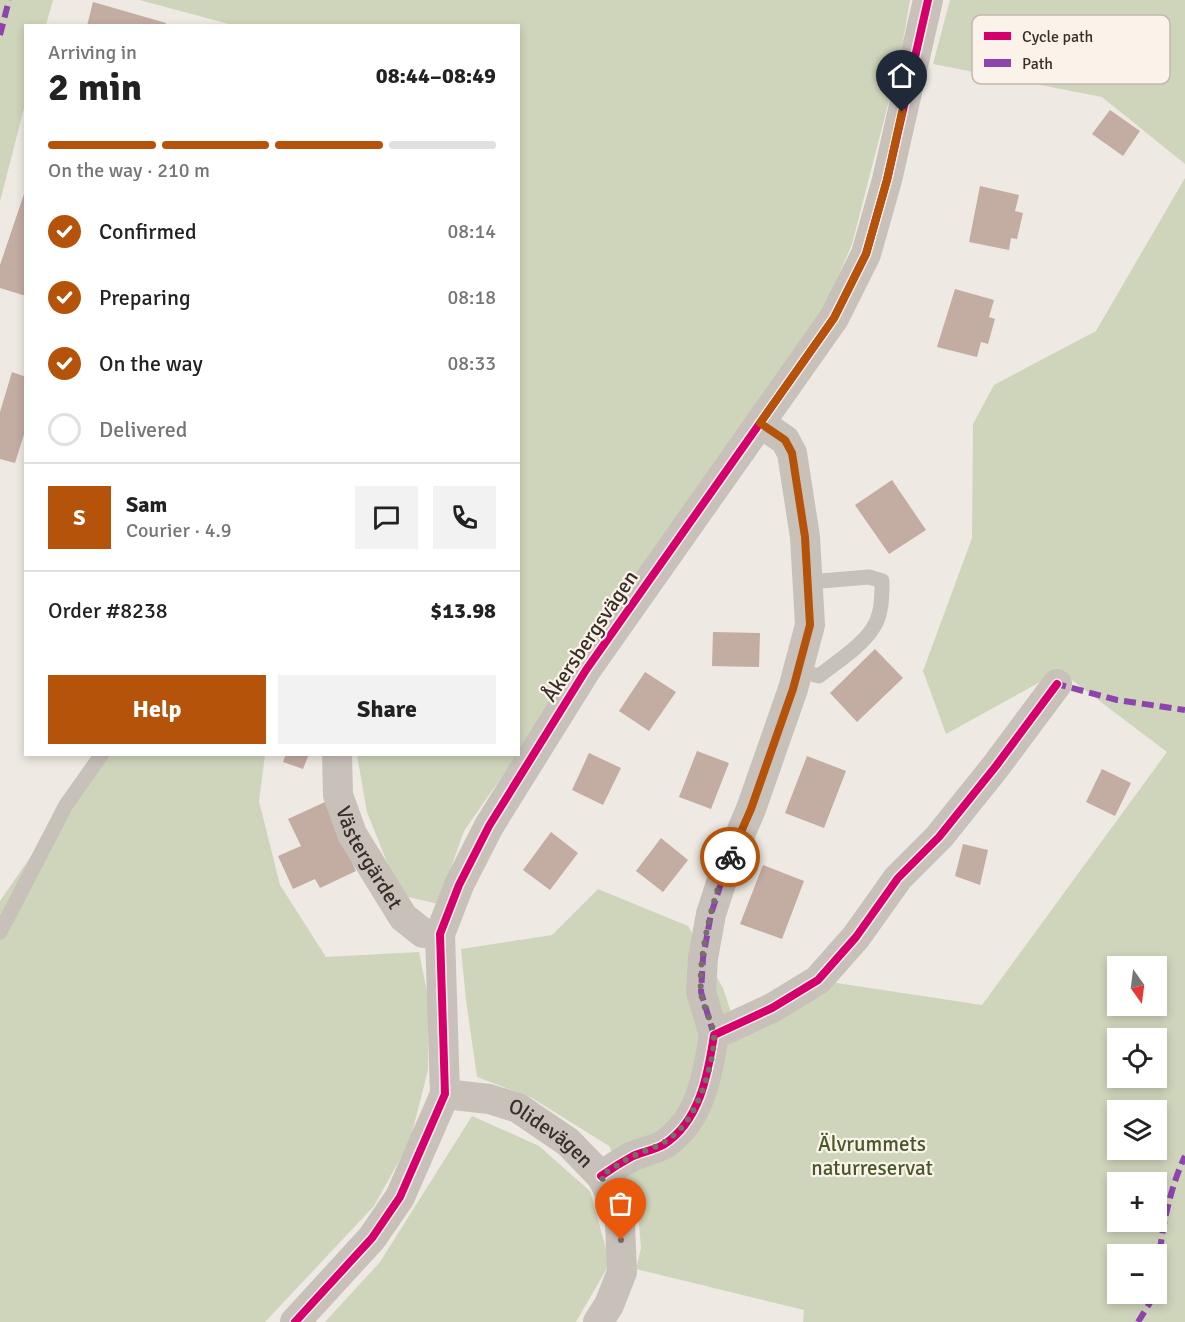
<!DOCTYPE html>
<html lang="en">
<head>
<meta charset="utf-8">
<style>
  body { margin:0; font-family:Signika,sans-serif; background:#f2f2f2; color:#222; height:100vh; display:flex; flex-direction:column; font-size:22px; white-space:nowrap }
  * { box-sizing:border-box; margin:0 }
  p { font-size:20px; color:#767676 }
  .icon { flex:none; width:33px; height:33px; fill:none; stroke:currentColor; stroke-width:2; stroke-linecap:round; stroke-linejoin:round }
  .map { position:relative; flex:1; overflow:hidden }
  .drawer { position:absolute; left:24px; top:24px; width:496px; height:732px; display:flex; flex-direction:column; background:#fff; border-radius:0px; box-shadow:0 3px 9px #0003 }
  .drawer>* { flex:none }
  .needle { width:39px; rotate:166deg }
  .fabs { position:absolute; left:1107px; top:956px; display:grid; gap:12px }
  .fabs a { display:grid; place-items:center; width:60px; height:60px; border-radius:0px; background:#fff; box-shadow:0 3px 9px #0003; font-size:30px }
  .pin { position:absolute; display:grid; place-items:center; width:51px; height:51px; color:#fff; margin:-62px -26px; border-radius:50% 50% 50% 0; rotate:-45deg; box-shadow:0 0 6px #0007 }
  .pin .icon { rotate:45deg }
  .courier { position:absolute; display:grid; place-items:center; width:60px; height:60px; margin:-30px; border:4px solid #b45309; border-radius:50%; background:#fff; color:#222; box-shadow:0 2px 8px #0007 }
  .overview em { font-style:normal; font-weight:700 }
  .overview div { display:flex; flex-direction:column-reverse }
  .overview { display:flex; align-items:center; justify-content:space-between; height:102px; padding:0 24px }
  h1 { font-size:39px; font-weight:700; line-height:45px }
  .bar { display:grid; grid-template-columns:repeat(4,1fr); gap:9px 6px; align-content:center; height:72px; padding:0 24px }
  .bar i { height:8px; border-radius:4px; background:#e0e0e0 }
  .bar .selected { background:#b45309 }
  .bar p { grid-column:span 4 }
  .line { display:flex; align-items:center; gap:15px; padding:0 24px; border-top:2px solid #e0e0e0 }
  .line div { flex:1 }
  .round { display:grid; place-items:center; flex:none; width:63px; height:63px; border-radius:0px; background:#f2f2f2 }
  ol { padding:0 24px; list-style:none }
  li { display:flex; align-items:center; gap:18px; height:66px }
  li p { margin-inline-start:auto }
  li .icon { padding:6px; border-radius:50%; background:#b45309; color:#fff; stroke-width:4 }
  li:last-child { color:#767676 }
  li i { width:33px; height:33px; border:3px solid #e0e0e0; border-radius:50% }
  .primary-button { display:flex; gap:12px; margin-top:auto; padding:12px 24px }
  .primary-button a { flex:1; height:69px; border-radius:0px; background:#b45309; color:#fff; font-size:24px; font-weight:700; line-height:69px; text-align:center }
  .primary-button a+a { background:#f2f2f2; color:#222 }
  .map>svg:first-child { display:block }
  .green { fill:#cfd5bb; fill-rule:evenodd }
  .building { fill:#c3aca2 }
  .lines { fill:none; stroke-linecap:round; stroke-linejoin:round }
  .service { stroke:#c8c1ba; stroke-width:15 }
  .minor { stroke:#c8c1ba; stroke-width:30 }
  .quiet { stroke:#8e44ad; stroke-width:6; stroke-dasharray:12 6; stroke-linecap:butt }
  .cycleway-casing { stroke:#fbf3e9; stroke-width:11 }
  .cycleway { stroke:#d6006c; stroke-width:8 }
  .done { stroke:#786f69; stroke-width:6; stroke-dasharray:0 10.8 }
  .route { stroke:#b45309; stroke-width:8 }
  .labels { text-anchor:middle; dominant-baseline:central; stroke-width:4.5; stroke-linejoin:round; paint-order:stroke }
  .street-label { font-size:21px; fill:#392e28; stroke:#fbf3e9 }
  .park-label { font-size:21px; fill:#47592a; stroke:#fbf3e9 }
  .key { fill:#fbf3e9; stroke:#c1b8af; stroke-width:1.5 }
  .key-label { font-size:16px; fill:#392e28 }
</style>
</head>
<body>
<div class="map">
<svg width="1185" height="1322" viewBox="0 0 1185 1322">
  <rect width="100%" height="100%" fill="#eee9e2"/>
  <path class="green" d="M 0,0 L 53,0 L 46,25 L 26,26 L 25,104 L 0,202 Z
    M 139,0 L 910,0 L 900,58 L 852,244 L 824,309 L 519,752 L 519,26 L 233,25 Z
    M 950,0 L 1185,0 L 1185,164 L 1102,97 L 933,64 Z
    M 1185,178 L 1185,1322 L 803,1322 L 804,1310 L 636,1269 L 641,1248 L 638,1212 L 609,1146 L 532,1098 L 477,1077 L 466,1000 L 461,949 L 552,935 L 598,889 L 688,926 L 723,988 L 737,1031 L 830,982 L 982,1005 L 1167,752 L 1060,671 L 946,734 L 923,671 L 972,538 L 973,424 L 994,385 L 1096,331 ZM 1118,966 L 1156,966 L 1156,1005 L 1118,1005 ZM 1118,1038 L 1156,1038 L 1156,1077 L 1118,1077 ZM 1118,1110 L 1156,1110 L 1156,1149 L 1118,1149 ZM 1118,1182 L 1156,1182 L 1156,1221 L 1118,1221 ZM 1118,1254 L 1156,1254 L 1156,1293 L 1118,1293 Z
    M 101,755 L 265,755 L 259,801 L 280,885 L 326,957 L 419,952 L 428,997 L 428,1070 L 410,1141 L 374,1206 L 265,1322 L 0,1322 L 0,901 Z
    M 357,755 L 517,755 L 464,831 L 438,904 L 400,895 L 367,812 Z
    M 472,1116 L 539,1146 L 590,1191 L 610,1263 L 576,1322 L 325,1322 L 380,1262 Z"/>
  <path class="building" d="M 93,2 L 166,23 L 165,26 L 87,26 Z
    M 1110,110 L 1140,131 L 1123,156 L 1092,134 Z
    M 980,186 L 1019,195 L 1015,211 L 1023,213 L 1017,239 L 1011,238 L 1009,250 L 969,242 Z
    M 26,188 L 26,296 L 0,288 L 0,265 Z
    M 955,289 L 994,300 L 989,317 L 995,319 L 988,344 L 981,342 L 977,357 L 937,347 Z
    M 12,372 L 26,377 L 26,428 L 15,463 L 0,459 L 0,412 Z
    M 892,480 L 926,530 L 889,554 L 855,505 Z
    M 713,632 L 760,633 L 759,667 L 712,666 Z
    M 875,649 L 903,678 L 857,722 L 830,693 Z
    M 645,672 L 676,692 L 649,731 L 619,711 Z
    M 697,751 L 729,763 L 711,809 L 679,797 Z
    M 589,753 L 621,768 L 603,805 L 572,790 Z
    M 286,754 L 309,754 L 303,769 L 283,762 Z
    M 807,756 L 846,771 L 824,828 L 785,813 Z
    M 1102,769 L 1131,783 L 1115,816 L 1086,802 Z
    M 325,802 L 356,871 L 320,888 L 315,879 L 293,889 L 278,856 L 301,846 L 288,819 Z
    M 551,832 L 578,853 L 550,890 L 523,870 Z
    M 661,838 L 688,860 L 663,892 L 636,871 Z
    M 963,844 L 988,850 L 980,885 L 955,876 Z
    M 763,865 L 804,881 L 782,939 L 740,924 Z"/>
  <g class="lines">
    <path class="service" d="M 799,671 L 819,676 C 834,664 863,645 873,628 C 882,615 882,597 882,581 L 869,577 L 809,582
      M 0,932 L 66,805 L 102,754"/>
    <g class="minor">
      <path id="s1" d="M 337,754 L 338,795 L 352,834 L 403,917 L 423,933 L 440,934"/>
      <path d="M 714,1035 L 701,992 L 703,958 L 711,914 L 727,865 L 751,809 L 793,689 L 810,625 L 805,537 L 792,453 L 785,440 L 760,423"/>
      <path id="s2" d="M 445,1094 L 489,1099 L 518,1108 L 568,1142 L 601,1176 L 615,1202 L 620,1224 L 622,1272 L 609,1305 L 598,1322"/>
      <path d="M 601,1176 C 611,1169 622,1162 633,1156 C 642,1152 654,1150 663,1145 C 700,1122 708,1074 714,1035 L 772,1008 L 818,980 L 856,937 L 898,878 L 939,837 L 996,766 L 1057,684"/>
      <path d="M 295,1322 L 372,1238 L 400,1197 L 445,1094 L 440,934 L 459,885 L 489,826 L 586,670 L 834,318 L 866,254 L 887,180 L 928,0"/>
    </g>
    <path class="quiet" d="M 0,35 L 9,0
      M 1055,686 L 1057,684 L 1117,700 L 1185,710
      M 714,1035 L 701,992 L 703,958 L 711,914 L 727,865 L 751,809 L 793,689 L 810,625 L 805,537 L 792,453 L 785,440 L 760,423
      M 1156,1287 C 1160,1242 1166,1197 1185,1156
      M 1138,1322 L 1156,1293"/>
    <defs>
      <path id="cycleway" d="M 601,1176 C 611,1169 622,1162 633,1156 C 642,1152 654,1150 663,1145 C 700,1122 708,1074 714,1035 L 772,1008 L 818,980 L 856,937 L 898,878 L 939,837 L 996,766 L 1057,684
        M 295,1322 L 372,1238 L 400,1197 L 445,1094 L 440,934 L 459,885 L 489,826 L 586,670 L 834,318 L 866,254 L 887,180 L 928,0"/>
    </defs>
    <use href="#cycleway" class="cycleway-casing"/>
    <use href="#cycleway" class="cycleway"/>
  </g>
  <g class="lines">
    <path class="done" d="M 621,1240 C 620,1213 613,1199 601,1176 C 611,1169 622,1162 633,1156 C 655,1146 665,1146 683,1126 C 699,1108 715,1060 714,1036 C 713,1021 702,1007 701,992 C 698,953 714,893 730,857"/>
    <path class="route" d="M 730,857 L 751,809 L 793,689 L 810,625 L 805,537 L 792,453 L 785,440 L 760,423 L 834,318 L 866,254 L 887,180 L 902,112"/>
  </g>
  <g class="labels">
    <g class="street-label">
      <text transform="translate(590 636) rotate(-56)">Åkersbergsvägen</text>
      <text stroke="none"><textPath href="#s1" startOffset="111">Västergärdet</textPath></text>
      <text stroke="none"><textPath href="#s2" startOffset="116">Olidevägen</textPath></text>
    </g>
    <g class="park-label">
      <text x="872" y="1144">Älvrummets<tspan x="872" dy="24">naturreservat</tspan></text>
    </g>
  </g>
  <rect x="972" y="15" width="198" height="69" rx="9" class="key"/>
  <rect x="984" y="32" width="27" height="8" fill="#d6006c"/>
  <rect x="984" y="59" width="27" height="8" fill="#8e44ad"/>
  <g class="key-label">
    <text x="1022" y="42">Cycle path</text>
    <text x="1022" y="69">Path</text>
  </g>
</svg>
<div class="fabs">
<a><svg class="needle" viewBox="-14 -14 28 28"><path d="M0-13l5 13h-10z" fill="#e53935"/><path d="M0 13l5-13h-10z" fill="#767676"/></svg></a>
<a><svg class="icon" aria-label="locate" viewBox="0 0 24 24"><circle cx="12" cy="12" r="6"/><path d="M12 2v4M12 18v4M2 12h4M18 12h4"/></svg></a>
<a><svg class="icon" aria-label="layers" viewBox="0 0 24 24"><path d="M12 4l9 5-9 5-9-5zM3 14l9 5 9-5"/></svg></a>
<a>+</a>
<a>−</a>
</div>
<div class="pin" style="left:621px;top:1240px;background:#ea580c"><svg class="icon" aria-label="bag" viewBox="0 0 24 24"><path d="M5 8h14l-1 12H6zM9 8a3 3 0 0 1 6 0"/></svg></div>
<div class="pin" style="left:902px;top:112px;background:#1f2937"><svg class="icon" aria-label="home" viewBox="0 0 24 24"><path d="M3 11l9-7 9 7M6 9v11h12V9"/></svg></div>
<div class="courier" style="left:730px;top:857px"><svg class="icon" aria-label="bike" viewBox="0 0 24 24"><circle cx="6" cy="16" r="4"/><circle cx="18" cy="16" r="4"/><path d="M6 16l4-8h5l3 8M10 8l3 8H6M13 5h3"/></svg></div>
<section class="drawer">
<div class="overview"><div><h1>2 min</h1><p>Arriving in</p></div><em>08:44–08:49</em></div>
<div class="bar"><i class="selected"></i><i class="selected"></i><i class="selected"></i><i></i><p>On the way · 210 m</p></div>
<ol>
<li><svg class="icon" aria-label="check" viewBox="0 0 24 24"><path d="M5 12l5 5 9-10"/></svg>Confirmed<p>08:14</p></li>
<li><svg class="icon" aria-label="check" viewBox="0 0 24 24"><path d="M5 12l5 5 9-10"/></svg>Preparing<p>08:18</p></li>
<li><svg class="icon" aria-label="check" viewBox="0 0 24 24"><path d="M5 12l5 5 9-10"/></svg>On the way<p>08:33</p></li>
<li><i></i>Delivered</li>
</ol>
<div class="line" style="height:108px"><b class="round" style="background:#b45309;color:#fff">S</b><div><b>Sam</b><p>Courier · 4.9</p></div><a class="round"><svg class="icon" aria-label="chat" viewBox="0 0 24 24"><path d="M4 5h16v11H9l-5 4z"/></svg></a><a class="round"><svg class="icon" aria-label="phone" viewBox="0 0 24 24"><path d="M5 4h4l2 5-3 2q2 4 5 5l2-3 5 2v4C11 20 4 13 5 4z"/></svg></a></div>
<div class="line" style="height:78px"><div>Order #8238</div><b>$13.98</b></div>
<div class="primary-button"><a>Help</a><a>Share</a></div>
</section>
</div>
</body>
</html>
